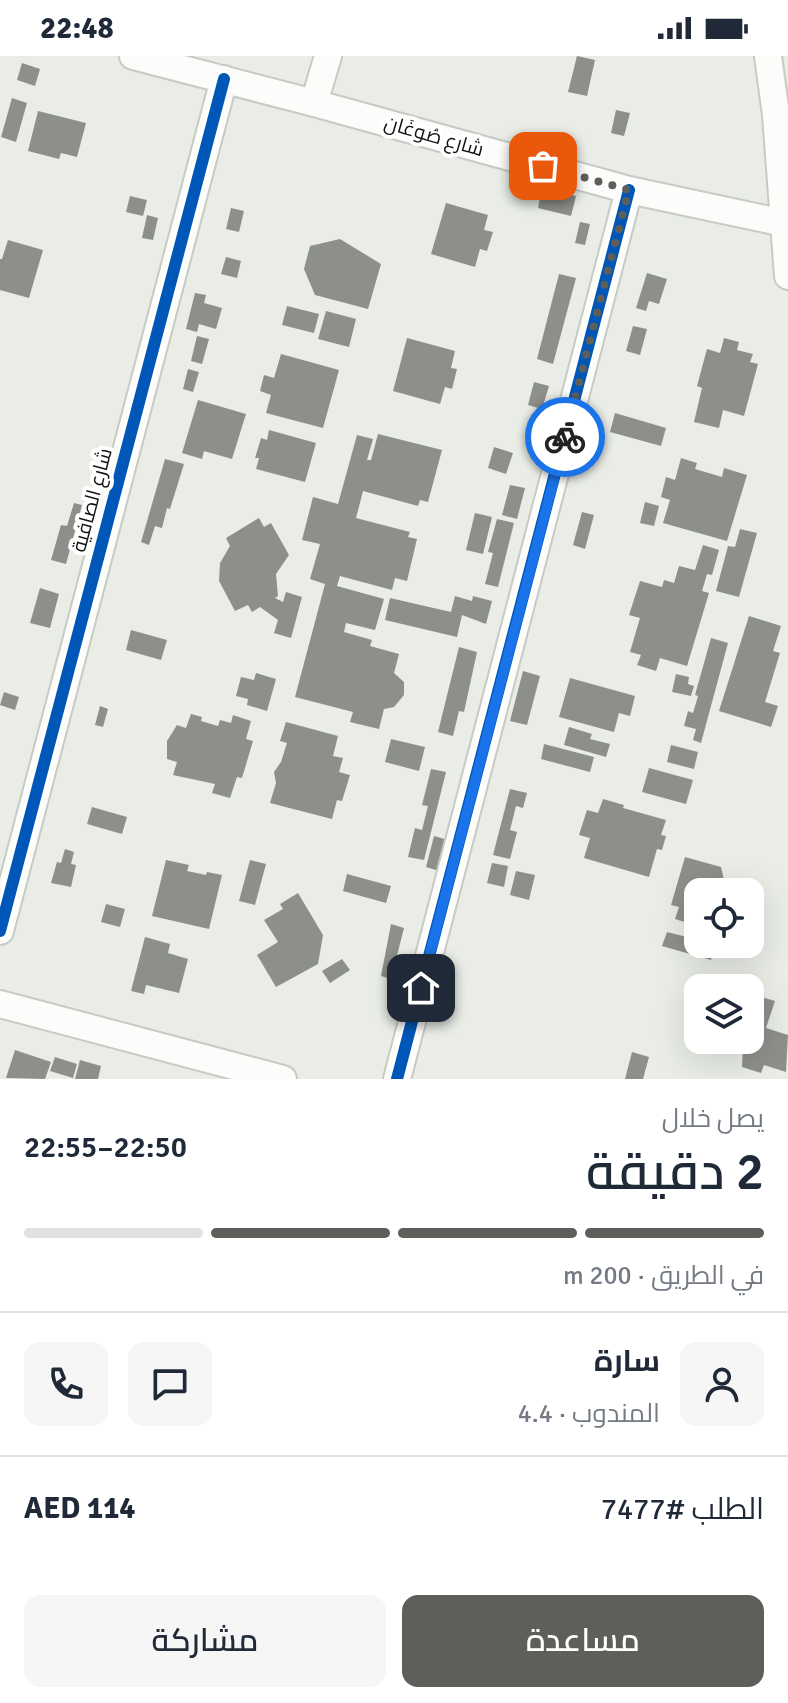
<!DOCTYPE html>
<html lang="ar">
<head>
<meta charset="utf-8">
<style>
  body { margin:0; font-family:Signika,Cairo,sans-serif; background:#f6f6f7; color:#1f2937; direction:rtl; height:100vh; display:flex; flex-direction:column; font-size:30px; white-space:nowrap }
  * { box-sizing:border-box; margin:0 }
  p { font-size:26px; color:#747a83 }
  .icon { flex:none; width:44px; height:44px; fill:none; stroke:currentColor; stroke-width:2; stroke-linecap:round; stroke-linejoin:round }
  .map { position:relative; height:1023px; overflow:hidden; direction:ltr }
  .side { display:flex; flex-direction:column; background:#fff; flex:1 }
  .side>* { flex:none }
  .fabs { position:absolute; left:684px; top:822px; display:grid; gap:16px }
  .fabs a { display:grid; place-items:center; width:80px; height:80px; border-radius:16px; background:#fff; box-shadow:0 8px 32px #0002; font-size:40px }
  .pin { position:absolute; display:grid; place-items:center; width:68px; height:68px; color:#fff; margin:-34px; border-radius:16px; box-shadow:0 4px 12px #0006 }
  .courier { position:absolute; display:grid; place-items:center; width:80px; height:80px; margin:-40px; border:6px solid #1a73e8; border-radius:50%; background:#fff; color:#222; box-shadow:0 2px 10px #0007 }
  .summary em { font-style:normal; font-weight:600 }
  .summary div { display:flex; flex-direction:column-reverse }
  .summary { display:flex; align-items:center; justify-content:space-between; height:136px; padding:0 24px }
  h1 { font-size:52px; font-weight:600; line-height:60px }
  .bar { display:grid; grid-template-columns:repeat(4,1fr); gap:12px 8px; align-content:center; height:96px; padding:0 24px }
  .bar i { height:10px; border-radius:6px; background:#e0e1e3 }
  .bar .selected { background:#5d5f5a }
  .bar p { grid-column:span 4 }
  .line { display:flex; align-items:center; gap:20px; padding:0 24px; border-top:2px solid #e0e1e3 }
  .line div { flex:1 }
  .round { display:grid; place-items:center; flex:none; width:84px; height:84px; border-radius:16px; background:#f6f6f7 }
  .cta { display:flex; gap:16px; margin-top:auto; padding:16px 24px }
  .cta a { flex:1; height:92px; border-radius:16px; background:#5d5f5a; color:#fff; font-size:32px; font-weight:600; line-height:92px; text-align:center }
  .cta a+a { background:#f6f6f7; color:#1f2937 }
  .status { display:flex; justify-content:space-between; align-items:center; height:56px; padding:0 40px; background:#fff; direction:ltr }
  .status svg { height:22px; fill:currentColor }
  .map>svg:first-child { display:block }
  .building { fill:#8d908a }
  .lines { fill:none; stroke-linecap:round; stroke-linejoin:round }
  .minor-casing { stroke:#c7cac5; stroke-width:30 }
  .minor { stroke:#fcfcfb; stroke-width:26 }
  .cycleway-casing { stroke:#fff; stroke-width:17 }
  .cycleway { stroke:#0057b8; stroke-width:12 }
  .done { stroke:#5d5f5a; stroke-width:8; stroke-dasharray:0 14.4 }
  .route { stroke:#1a73e8; stroke-width:10 }
  .labels { text-anchor:middle; dominant-baseline:central; stroke-width:8; stroke-linejoin:round; paint-order:stroke }
  .street-label { font-size:20px; fill:#11130f; stroke:#fff }
</style>
</head>
<body>
<div class="status"><b>22:48</b><svg viewBox="0 0 49 12"><path d="M0 12V9h3v3zM5 12V6h3v6zM10 12V3h3v9zM15 12V0h3v12zM26 1h20v11H26zM47 4h2v5h-2z"/></svg></div>
<div class="map">
<svg width="788" height="1023" viewBox="0 0 788 1023">
  <rect width="100%" height="100%" fill="#e9ede6"/>
  <path class="building" d="M 577,0 L 595,4 L 587,40 L 568,36 Z
    M 22,7 L 40,13 L 35,30 L 17,24 Z
    M 12,42 L 27,47 L 16,86 L 1,81 Z
    M 616,54 L 630,57 L 624,80 L 611,77 Z
    M 38,55 L 86,67 L 77,101 L 61,97 L 59,103 L 28,95 Z
    M 542,132 L 576,140 L 571,160 L 538,152 Z
    M 130,140 L 147,144 L 143,160 L 126,156 Z
    M 446,147 L 488,159 L 484,174 L 493,176 L 487,195 L 480,193 L 475,211 L 431,198 Z
    M 231,152 L 244,155 L 239,176 L 226,173 Z
    M 147,159 L 158,162 L 153,184 L 142,182 Z
    M 580,166 L 590,168 L 585,189 L 575,187 Z
    M 340,183 L 381,208 L 368,253 L 315,239 L 304,213 L 310,190 Z
    M 8,184 L 43,194 L 29,242 L 0,234 L 0,203 L 2,203 Z
    M 226,201 L 241,205 L 237,222 L 221,218 Z
    M 647,217 L 667,223 L 659,248 L 649,245 L 646,255 L 636,252 Z
    M 559,218 L 576,222 L 553,308 L 537,303 Z
    M 195,237 L 206,239 L 204,247 L 222,252 L 216,273 L 199,268 L 197,276 L 186,273 Z
    M 287,250 L 319,258 L 314,277 L 282,269 Z
    M 326,255 L 356,263 L 349,291 L 318,283 Z
    M 633,270 L 647,273 L 640,299 L 626,295 Z
    M 197,280 L 209,283 L 202,308 L 191,305 Z
    M 407,282 L 455,295 L 451,312 L 457,313 L 452,333 L 445,331 L 440,348 L 393,335 Z
    M 724,282 L 739,286 L 737,294 L 753,298 L 750,306 L 758,308 L 744,360 L 723,354 L 719,372 L 694,366 L 702,332 L 697,330 L 707,293 L 720,297 Z
    M 281,298 L 339,314 L 323,372 L 266,357 L 271,339 L 260,335 L 264,319 L 274,322 Z
    M 188,313 L 199,316 L 193,336 L 183,333 Z
    M 534,326 L 549,330 L 542,353 L 528,349 Z
    M 198,344 L 246,358 L 232,403 L 204,395 L 202,403 L 182,397 Z
    M 615,357 L 666,372 L 661,390 L 610,376 Z
    M 269,374 L 316,387 L 305,426 L 256,413 L 259,402 L 255,402 L 261,382 L 267,384 Z
    M 378,378 L 442,394 L 428,446 L 420,444 L 418,450 L 363,435 L 356,462 L 410,476 L 408,481 L 417,483 L 407,525 L 395,522 L 392,534 L 340,520 L 337,530 L 384,543 L 375,574 L 346,567 L 344,576 L 372,584 L 370,590 L 399,598 L 394,617 L 404,626 L 404,639 L 394,651 L 384,653 L 379,673 L 350,666 L 353,656 L 295,641 L 325,528 L 310,523 L 320,488 L 302,484 L 313,441 L 338,448 L 357,379 L 373,383 L 367,404 L 371,404 Z
    M 494,391 L 513,397 L 506,418 L 488,412 Z
    M 681,402 L 697,407 L 695,413 L 722,421 L 724,412 L 747,419 L 727,485 L 663,467 L 670,444 L 661,441 L 666,421 L 675,424 Z
    M 165,403 L 184,408 L 170,453 L 167,452 L 162,472 L 155,470 L 149,489 L 141,486 Z
    M 510,429 L 525,432 L 517,463 L 502,459 Z
    M 645,446 L 659,450 L 654,470 L 640,467 Z
    M 74,447 L 82,449 L 66,508 L 51,504 L 61,469 L 67,470 Z
    M 582,456 L 594,459 L 585,493 L 573,489 Z
    M 475,457 L 492,461 L 483,498 L 466,494 Z
    M 259,462 L 264,471 L 271,467 L 289,499 L 276,518 L 278,540 L 275,542 L 283,546 L 286,536 L 302,541 L 291,582 L 274,577 L 278,564 L 260,551 L 252,556 L 248,549 L 235,555 L 219,525 L 220,507 L 230,490 L 226,482 Z
    M 497,463 L 514,467 L 498,531 L 485,528 L 493,497 L 488,496 Z
    M 740,473 L 757,477 L 739,541 L 716,535 L 728,490 L 735,491 Z
    M 703,489 L 719,494 L 712,519 L 707,518 L 702,535 L 709,537 L 687,610 L 660,602 L 656,615 L 637,609 L 641,599 L 630,596 L 640,562 L 629,559 L 640,525 L 662,531 L 664,524 L 674,527 L 679,510 L 695,514 Z
    M 40,532 L 59,538 L 50,572 L 30,567 Z
    M 455,540 L 472,545 L 473,540 L 492,545 L 486,568 L 462,559 L 457,581 L 385,564 L 390,542 L 451,556 Z
    M 749,560 L 781,570 L 773,595 L 780,597 L 765,646 L 778,650 L 771,671 L 719,655 Z
    M 131,574 L 167,584 L 161,604 L 126,594 Z
    M 711,582 L 728,587 L 701,687 L 693,684 L 696,673 L 684,670 L 688,655 L 693,657 L 698,640 L 695,639 Z
    M 459,591 L 477,596 L 464,656 L 459,655 L 453,680 L 438,676 Z
    M 523,615 L 540,620 L 527,669 L 510,665 Z
    M 256,617 L 276,623 L 267,655 L 247,649 L 248,643 L 236,640 L 241,621 L 254,624 Z
    M 676,618 L 689,621 L 688,628 L 694,630 L 691,640 L 672,636 Z
    M 570,622 L 635,640 L 630,660 L 619,657 L 614,676 L 559,661 Z
    M 4,636 L 19,641 L 15,654 L 0,649 Z
    M 100,650 L 108,653 L 103,671 L 95,669 Z
    M 191,658 L 202,661 L 201,665 L 218,670 L 220,664 L 231,667 L 233,659 L 251,665 L 246,683 L 253,685 L 242,722 L 237,721 L 230,742 L 212,737 L 215,728 L 173,719 L 177,706 L 167,703 L 167,685 L 177,669 L 186,672 Z
    M 286,666 L 338,680 L 333,700 L 343,702 L 339,716 L 350,719 L 342,745 L 337,744 L 332,763 L 270,747 L 276,727 L 274,716 L 281,706 L 287,687 L 280,685 Z
    M 569,671 L 592,678 L 590,683 L 610,688 L 606,701 L 564,689 Z
    M 391,683 L 425,691 L 419,715 L 385,706 Z
    M 544,688 L 594,701 L 590,716 L 541,703 Z
    M 671,689 L 698,696 L 694,713 L 667,706 Z
    M 649,712 L 693,724 L 686,748 L 642,736 Z
    M 431,713 L 446,716 L 424,804 L 408,801 L 415,772 L 422,774 L 428,750 L 422,749 Z
    M 510,733 L 527,737 L 523,752 L 516,750 L 510,774 L 517,776 L 510,803 L 493,799 Z
    M 603,743 L 624,749 L 623,752 L 666,764 L 661,779 L 666,780 L 662,794 L 657,793 L 649,821 L 584,802 L 590,782 L 579,779 L 587,754 L 598,757 Z
    M 92,751 L 127,761 L 122,778 L 87,768 Z
    M 434,780 L 448,784 L 439,815 L 426,811 Z
    M 65,793 L 74,796 L 71,808 L 76,809 L 71,831 L 51,827 L 57,806 L 61,807 Z
    M 685,801 L 721,811 L 725,828 L 735,836 L 698,836 L 698,888 L 715,890 L 711,904 L 662,890 L 667,876 L 687,881 L 691,868 L 675,863 L 679,851 L 671,849 Z
    M 166,804 L 189,809 L 187,815 L 206,819 L 207,816 L 222,819 L 209,873 L 152,860 Z
    M 250,804 L 266,808 L 255,849 L 239,845 Z
    M 492,807 L 508,810 L 504,831 L 487,827 Z
    M 516,815 L 535,819 L 529,844 L 510,839 Z
    M 347,818 L 391,830 L 386,847 L 343,835 Z
    M 298,837 L 323,879 L 318,908 L 276,931 L 257,899 L 278,886 L 264,864 L 283,853 L 280,848 Z
    M 106,848 L 125,853 L 120,871 L 101,866 Z
    M 391,868 L 404,872 L 391,923 L 381,920 Z
    M 145,881 L 170,888 L 168,897 L 188,903 L 179,937 L 146,929 L 144,938 L 131,935 Z
    M 342,903 L 350,914 L 330,927 L 322,915 Z
    M 750,938 L 775,945 L 766,972 L 788,979 L 786,1016 L 764,1009 L 761,1017 L 742,1011 L 743,989 L 735,984 L 750,984 Z
    M 15,994 L 51,1006 L 45,1023 L 6,1022 Z
    M 632,996 L 649,1001 L 643,1023 L 625,1023 Z
    M 55,1001 L 77,1008 L 73,1022 L 50,1015 Z
    M 80,1004 L 101,1010 L 98,1023 L 75,1023 Z"/>
  <g class="lines">
    <defs>
      <path id="minor" d="M 133,0 L 314,47 L 629,134 L 784,167
        M 768,0 L 776,59 L 788,220
        M 314,47 L 328,0
        M 0,875 L 224,23
        M 0,948 L 283,1023
        M 397,1023 L 629,134"/>
    </defs>
    <use href="#minor" class="minor-casing"/>
    <use href="#minor" class="minor"/>
    <defs>
      <path id="cycleway" d="M 0,875 L 224,23
        M 397,1023 L 629,134"/>
    </defs>
    <use href="#cycleway" class="cycleway-casing"/>
    <use href="#cycleway" class="cycleway"/>
  </g>
  <g class="lines">
    <path class="done" d="M 543,110 L 629,134 L 565,381"/>
    <path class="route" d="M 421,932 L 565,381"/>
  </g>
  <g class="labels">
    <g class="street-label">
      <text transform="translate(434 80) rotate(16)">شارع صُوغَان</text>
      <text transform="translate(92 444) rotate(-75)">شارع الصافية</text>
    </g>
  </g>
</svg>
<div class="fabs">
<a><svg class="icon" aria-label="locate" viewBox="0 0 24 24"><circle cx="12" cy="12" r="6"/><path d="M12 2v4M12 18v4M2 12h4M18 12h4"/></svg></a>
<a><svg class="icon" aria-label="layers" viewBox="0 0 24 24"><path d="M12 4l9 5-9 5-9-5zM3 14l9 5 9-5"/></svg></a>
</div>
<div class="pin" style="left:543px;top:110px;background:#ea580c"><svg class="icon" aria-label="bag" viewBox="0 0 24 24"><path d="M5 8h14l-1 12H6zM9 8a3 3 0 0 1 6 0"/></svg></div>
<div class="pin" style="left:421px;top:932px;background:#1f2937"><svg class="icon" aria-label="home" viewBox="0 0 24 24"><path d="M3 11l9-7 9 7M6 9v11h12V9"/></svg></div>
<div class="courier" style="left:565px;top:381px"><svg class="icon" aria-label="bike" viewBox="0 0 24 24"><circle cx="6" cy="16" r="4"/><circle cx="18" cy="16" r="4"/><path d="M6 16l4-8h5l3 8M10 8l3 8H6M13 5h3"/></svg></div>
</div>
<section class="side">
<div class="summary"><div><h1>2 دقيقة</h1><p>يصل خلال</p></div><em>22:50–22:55</em></div>
<div class="bar"><i class="selected"></i><i class="selected"></i><i class="selected"></i><i></i><p>في الطريق · 200 m</p></div>
<div class="line" style="height:144px"><a class="round"><svg class="icon" aria-label="person" viewBox="0 0 24 24"><circle cx="12" cy="8" r="4"/><path d="M4 21q1-7 8-7t8 7"/></svg></a><div><b>سارة</b><p>المندوب · 4.4</p></div><a class="round"><svg class="icon" aria-label="chat" viewBox="0 0 24 24"><path d="M4 5h16v11H9l-5 4z"/></svg></a><a class="round"><svg class="icon" aria-label="phone" viewBox="0 0 24 24"><path d="M5 4h4l2 5-3 2q2 4 5 5l2-3 5 2v4C11 20 4 13 5 4z"/></svg></a></div>
<div class="line" style="height:104px"><div>الطلب #7477</div><b>AED 114</b></div>
<div class="cta"><a>مساعدة</a><a>مشاركة</a></div>
</section>
</body>
</html>
